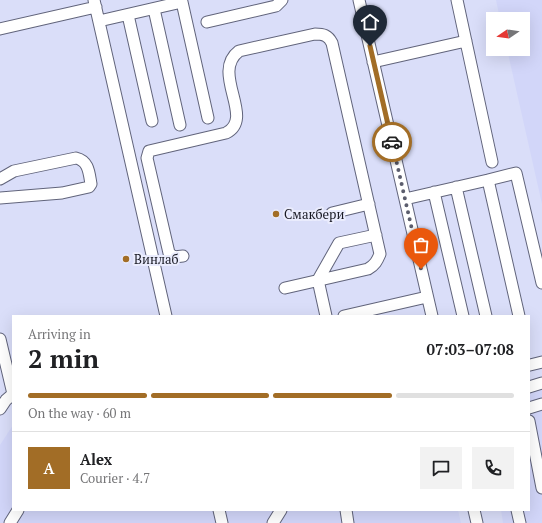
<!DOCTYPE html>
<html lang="en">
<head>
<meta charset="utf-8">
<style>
  body { margin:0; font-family:"PT Serif",serif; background:#f2f2f2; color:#202124; height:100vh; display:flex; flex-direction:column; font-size:15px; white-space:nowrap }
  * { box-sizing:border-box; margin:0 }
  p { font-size:13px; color:#757577 }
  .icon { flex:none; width:22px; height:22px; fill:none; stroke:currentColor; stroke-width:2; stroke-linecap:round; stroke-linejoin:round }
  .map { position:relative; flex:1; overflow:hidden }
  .panel { position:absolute; left:12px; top:315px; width:518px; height:196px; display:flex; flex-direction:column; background:#fff; border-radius:0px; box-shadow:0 4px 16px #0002 }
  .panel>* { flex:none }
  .needle { width:26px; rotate:257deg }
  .tools { position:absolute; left:486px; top:12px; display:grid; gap:8px }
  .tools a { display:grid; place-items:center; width:44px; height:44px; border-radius:0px; background:#fff; box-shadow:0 4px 16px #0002; font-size:20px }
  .pin { position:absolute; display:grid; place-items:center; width:34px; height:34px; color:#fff; margin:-41px -17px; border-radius:50% 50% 50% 0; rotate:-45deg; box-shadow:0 0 4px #0007 }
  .pin .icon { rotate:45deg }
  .courier { position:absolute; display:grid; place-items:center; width:40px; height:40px; margin:-20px; border:3px solid #a26d26; border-radius:50%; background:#fff; color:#222; box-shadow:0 1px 5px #0007 }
  .head em { font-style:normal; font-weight:600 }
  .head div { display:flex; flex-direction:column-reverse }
  .head { display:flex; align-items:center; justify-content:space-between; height:68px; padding:0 16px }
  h1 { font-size:26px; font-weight:600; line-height:30px }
  .bar { display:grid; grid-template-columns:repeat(4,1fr); gap:6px 4px; align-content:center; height:48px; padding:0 16px }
  .bar i { height:5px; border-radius:3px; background:#e0e0e0 }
  .bar .active { background:#a26d26 }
  .bar p { grid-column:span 4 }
  .line { display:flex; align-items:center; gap:10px; padding:0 16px; border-top:1px solid #e0e0e0 }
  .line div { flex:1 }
  .round { display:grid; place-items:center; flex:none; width:42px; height:42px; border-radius:0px; background:#f2f2f2 }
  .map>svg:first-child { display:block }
  .built { fill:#d2d6f9 }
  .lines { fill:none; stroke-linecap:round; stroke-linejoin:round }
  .minor-casing { stroke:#61647b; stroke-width:13 }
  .minor { stroke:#fff; stroke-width:11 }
  .done { stroke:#5b5d6d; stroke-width:4; stroke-dasharray:0 7.2 }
  .route { stroke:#a26d26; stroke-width:5 }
  .poi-dot { fill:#a26d26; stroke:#eaecfd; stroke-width:1.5 }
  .labels { text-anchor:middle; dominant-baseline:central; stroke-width:4; stroke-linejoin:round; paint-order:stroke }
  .poi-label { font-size:13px; fill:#171822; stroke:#eaecfd; text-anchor:start }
</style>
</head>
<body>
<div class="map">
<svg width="542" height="523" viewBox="0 0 542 523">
  <rect width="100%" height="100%" fill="#dadef9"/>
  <path class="built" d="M 496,0 L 542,0 L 542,204 L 507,49 L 523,49 L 523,19 L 500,19 Z
    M 542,387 L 542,523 L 503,523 L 501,510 L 529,510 L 529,392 Z
    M 13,425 L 13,510 L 458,510 L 461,523 L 0,523 L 0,445 Z"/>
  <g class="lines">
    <defs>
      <path id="minor" d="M 94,0 L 166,316
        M 359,0 L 432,316
        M 457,0 L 492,162
        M 154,9 L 180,125
        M 128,15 L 152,121
        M 99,21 L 182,2 L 208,118
        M 207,22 L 276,6 L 282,0
        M 0,29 L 96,7
        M 373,62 L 466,41
        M 0,179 L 14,171 L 76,158 C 89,161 89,173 91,184 L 89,187 L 62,193 L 0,198
        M 488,180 L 516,173 L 542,283
        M 456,187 L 486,316
        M 434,192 L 463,316
        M 405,199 L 488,180 L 519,316
        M 332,213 L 369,204
        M 183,256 L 174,257 L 169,253 L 147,158 L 149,151 L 226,133 C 256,118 210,73 239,51 L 315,34 C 323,34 328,35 332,43 L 380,254 C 377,261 375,265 368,269 L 285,288
        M 326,316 L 318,280 L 339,243 L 376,235
        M 344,316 L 427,297
        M 0,339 L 13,394
        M 530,365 L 542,362
        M 529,387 L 542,383
        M 529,408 L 542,404
        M 0,409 L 6,400 L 13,394
        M 529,421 L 542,488
        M 219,510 L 222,523
        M 346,510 L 348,523
        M 474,510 L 477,523
        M 517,510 L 520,523
        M 10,523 L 18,510
        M 273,523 L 281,510"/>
    </defs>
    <use href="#minor" class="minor-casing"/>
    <use href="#minor" class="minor"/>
  </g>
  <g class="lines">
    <path class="done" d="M 392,142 L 421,269"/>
    <path class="route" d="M 370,46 L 392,142"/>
  </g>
  <g class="poi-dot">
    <circle cx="276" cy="214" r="4"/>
    <circle cx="126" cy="259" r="4"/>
  </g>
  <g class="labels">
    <g class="poi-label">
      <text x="284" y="214">Смакбери</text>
      <text x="134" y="259">Винлаб</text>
    </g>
  </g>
</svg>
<div class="tools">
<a><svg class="needle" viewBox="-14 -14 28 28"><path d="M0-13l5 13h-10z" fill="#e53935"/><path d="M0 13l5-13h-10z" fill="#757577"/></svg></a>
</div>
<div class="pin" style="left:421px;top:269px;background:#ea580c"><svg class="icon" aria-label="bag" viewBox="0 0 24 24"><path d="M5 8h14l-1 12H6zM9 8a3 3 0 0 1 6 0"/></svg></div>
<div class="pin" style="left:370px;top:46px;background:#1f2937"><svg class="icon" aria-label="home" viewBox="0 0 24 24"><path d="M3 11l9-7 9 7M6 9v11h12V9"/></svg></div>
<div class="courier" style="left:392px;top:142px"><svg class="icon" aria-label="car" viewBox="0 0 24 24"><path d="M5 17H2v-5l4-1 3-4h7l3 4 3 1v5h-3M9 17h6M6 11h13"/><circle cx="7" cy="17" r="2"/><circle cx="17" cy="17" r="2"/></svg></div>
<section class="panel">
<div class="head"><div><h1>2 min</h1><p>Arriving in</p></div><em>07:03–07:08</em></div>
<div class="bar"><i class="active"></i><i class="active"></i><i class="active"></i><i></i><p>On the way · 60 m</p></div>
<div class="line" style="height:72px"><b class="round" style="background:#a26d26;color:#fff">A</b><div><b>Alex</b><p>Courier · 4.7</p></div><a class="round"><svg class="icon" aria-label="chat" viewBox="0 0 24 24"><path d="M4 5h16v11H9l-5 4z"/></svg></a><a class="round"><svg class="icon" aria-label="phone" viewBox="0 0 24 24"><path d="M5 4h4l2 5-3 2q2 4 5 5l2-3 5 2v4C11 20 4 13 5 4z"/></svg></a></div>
</section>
</div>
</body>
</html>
